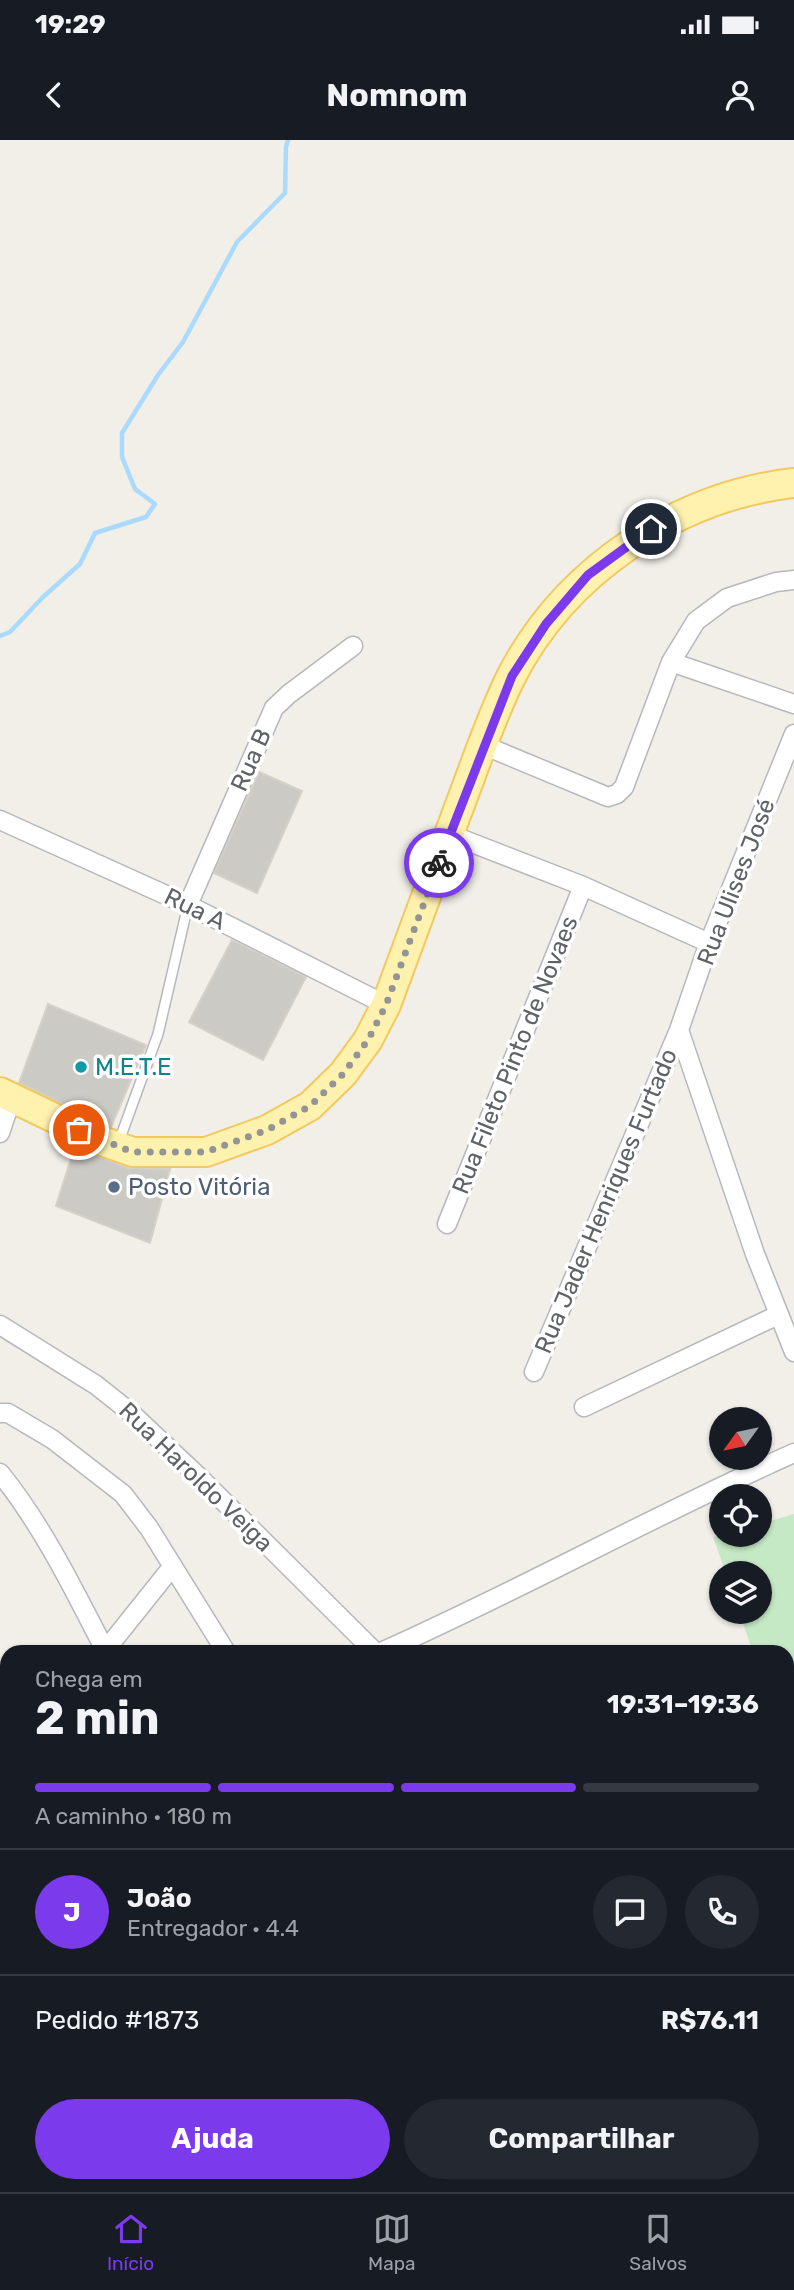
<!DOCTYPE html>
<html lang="pt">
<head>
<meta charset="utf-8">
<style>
  body { margin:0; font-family:Rubik,sans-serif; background:#242831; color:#f1f3f6; height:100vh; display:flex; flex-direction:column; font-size:26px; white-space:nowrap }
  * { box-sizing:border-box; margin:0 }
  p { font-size:23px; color:#9ea1a6 }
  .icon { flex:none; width:38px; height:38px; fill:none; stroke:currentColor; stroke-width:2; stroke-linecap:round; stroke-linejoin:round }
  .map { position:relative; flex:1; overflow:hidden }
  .sheet { position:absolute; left:0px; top:1505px; width:794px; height:548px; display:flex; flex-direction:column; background:#171b24; border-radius:21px 21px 0 0; box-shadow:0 2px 5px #0004 }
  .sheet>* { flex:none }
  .needle { width:46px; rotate:237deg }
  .tools { position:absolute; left:709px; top:1267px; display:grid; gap:14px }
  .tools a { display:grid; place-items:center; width:63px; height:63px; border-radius:50%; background:#171b24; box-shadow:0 2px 5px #0004; font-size:35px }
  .pin { position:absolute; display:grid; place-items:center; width:60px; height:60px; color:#fff; margin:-30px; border:4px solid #fff; border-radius:50%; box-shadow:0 2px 7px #0007 }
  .courier { position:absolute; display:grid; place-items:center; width:70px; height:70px; margin:-35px; border:5px solid #7c3aed; border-radius:50%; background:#fff; color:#222; box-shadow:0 2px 9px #0007 }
  .summary em { font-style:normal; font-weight:700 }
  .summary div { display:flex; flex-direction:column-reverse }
  .summary { display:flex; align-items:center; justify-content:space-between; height:119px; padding:0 35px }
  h1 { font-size:46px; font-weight:700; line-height:52px }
  .bar { display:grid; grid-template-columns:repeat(4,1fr); gap:10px 7px; align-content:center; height:84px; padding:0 35px }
  .bar i { height:9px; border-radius:5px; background:#363941 }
  .bar .current { background:#7c3aed }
  .bar p { grid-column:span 4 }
  .line { display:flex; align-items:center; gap:18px; padding:0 35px; border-top:2px solid #363941 }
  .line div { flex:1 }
  .round { display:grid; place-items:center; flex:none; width:74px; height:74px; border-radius:37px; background:#242831 }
  .primary-button { display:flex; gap:14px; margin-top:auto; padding:14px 35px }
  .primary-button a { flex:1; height:80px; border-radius:42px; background:#7c3aed; color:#fff; font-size:28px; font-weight:700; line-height:80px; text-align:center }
  .primary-button a+a { background:#242831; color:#f1f3f6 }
  .status { display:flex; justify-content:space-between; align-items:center; height:49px; padding:0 35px; background:#171b24; direction:ltr }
  .status svg { height:19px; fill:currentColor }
  header { display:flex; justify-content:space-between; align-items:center; height:91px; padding:0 35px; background:#171b24; font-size:32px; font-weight:700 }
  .tab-bar { display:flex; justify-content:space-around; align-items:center; height:98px; border-top:2px solid #363941; background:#171b24; font-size:19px; color:#9ea1a6 }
  .tab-bar a { display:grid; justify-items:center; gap:4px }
  .tab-bar .current { color:#7c3aed }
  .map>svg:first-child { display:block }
  .green { fill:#c5e8c5 }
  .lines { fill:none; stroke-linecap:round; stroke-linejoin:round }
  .stream { stroke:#aadaff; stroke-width:4.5 }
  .building { fill:#cccac5; stroke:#d6d1c6; stroke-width:2 }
  .service-casing { stroke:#b5b8bc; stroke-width:12 }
  .minor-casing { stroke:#b5b8bc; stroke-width:21 }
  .tertiary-casing { stroke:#b5b8bc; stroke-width:26 }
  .primary-casing { stroke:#f2c960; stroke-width:32 }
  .service { stroke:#fff; stroke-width:9 }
  .minor { stroke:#fff; stroke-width:18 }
  .tertiary { stroke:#fff; stroke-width:23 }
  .primary { stroke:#fff2af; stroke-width:28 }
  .done { stroke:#929495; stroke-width:7; stroke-dasharray:0 12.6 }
  .route { stroke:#7c3aed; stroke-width:9 }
  .culture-dot { fill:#0f9aa8; stroke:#fff; stroke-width:2.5 }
  .service-dot { fill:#5c6f8a; stroke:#fff; stroke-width:2.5 }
  .labels { text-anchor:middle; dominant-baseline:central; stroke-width:7; stroke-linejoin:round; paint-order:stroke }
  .street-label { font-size:24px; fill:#5f6368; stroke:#fff }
  .culture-label { font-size:24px; fill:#0d838f; stroke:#fff; text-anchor:start }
  .service-label { font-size:24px; fill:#4e5e75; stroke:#fff; text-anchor:start }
</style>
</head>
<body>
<div class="status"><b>19:29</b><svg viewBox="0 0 49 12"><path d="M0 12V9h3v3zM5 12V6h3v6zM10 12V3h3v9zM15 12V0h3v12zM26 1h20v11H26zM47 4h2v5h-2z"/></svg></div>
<header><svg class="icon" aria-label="back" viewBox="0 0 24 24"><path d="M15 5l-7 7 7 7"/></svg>Nomnom<svg class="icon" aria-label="person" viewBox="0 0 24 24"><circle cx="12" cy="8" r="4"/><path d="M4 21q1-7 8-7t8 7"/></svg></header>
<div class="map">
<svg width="794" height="2052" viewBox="0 0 794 2052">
  <rect width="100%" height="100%" fill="#f1efe8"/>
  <path class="green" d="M 794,1374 L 794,1525 L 788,1527 L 788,1512 L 753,1512 L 739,1472 L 760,1472 L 760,1433 L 726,1433 L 713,1397 L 722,1395 L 760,1395 L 760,1384 Z"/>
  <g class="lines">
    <path class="stream" d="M 0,496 L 10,492 L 43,457 L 80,424 L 95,393 L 146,377 L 155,364 L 135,349 L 122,317 L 122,293 L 158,235 L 183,202 L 237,102 L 285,53 L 286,7 L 288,0"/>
  </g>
  <path class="building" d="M 259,632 L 302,651 L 257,753 L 214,733 Z
    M 232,800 L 306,837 L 263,920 L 189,882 Z
    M 48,864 L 146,905 L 111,987 L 19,943 Z
    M 75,1006 L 128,1028 L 170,1029 L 150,1103 L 56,1066 Z"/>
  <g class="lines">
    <defs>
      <path id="service" d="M 118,1004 L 158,894 L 188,765"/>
      <path id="minor" d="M 671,522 L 794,564
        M 483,605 L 608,657 L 617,654 L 624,647 L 671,522 L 696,481 L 727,458 L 776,442 L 794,440
        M 0,680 L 188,765 L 386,865
        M 449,694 L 583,746 L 709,803
        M 188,765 L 274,568 L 289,554 L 353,506
        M 679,890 L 755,1114 L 794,1212
        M 0,993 L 12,957
        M 447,1084 L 583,746
        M 0,1185 L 96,1245 L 130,1272 L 199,1337 L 375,1512
        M 534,1232 L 679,890 L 709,803 L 794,594
        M 584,1267 L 778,1175
        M 0,1273 L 8,1273 L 52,1299 L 123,1354 L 149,1388 L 226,1512
        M 0,1333 C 43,1386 75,1452 106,1512
        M 104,1512 L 172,1427
        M 381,1512 C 521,1450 654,1375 794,1313
        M 0,1633 L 7,1625
        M 0,1668 L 7,1671
        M 0,1874 L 7,1880
        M 0,1950 L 7,1944
        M 56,2052 L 62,2046
        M 455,2052 L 459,2046"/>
      <path id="tertiary" d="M 295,2046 L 315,2052
        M 121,2052 L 151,2046"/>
      <path id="primary" d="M 0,952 L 102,1001 L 133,1012 L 206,1012 L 267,990 L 310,966 L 343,934 L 368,900 L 386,865 C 410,800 434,735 458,670 C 475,626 490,579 511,537 C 565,431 677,356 794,343"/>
    </defs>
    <use href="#service" class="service-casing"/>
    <use href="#minor" class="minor-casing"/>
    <use href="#tertiary" class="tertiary-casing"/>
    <use href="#primary" class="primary-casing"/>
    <use href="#service" class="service"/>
    <use href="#minor" class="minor"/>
    <use href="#tertiary" class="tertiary"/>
    <use href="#primary" class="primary"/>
  </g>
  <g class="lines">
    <path class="done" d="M 79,990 L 132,1012 L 206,1012 L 267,990 L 310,966 L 343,934 L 368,900 L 386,865 L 439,723"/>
    <path class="route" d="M 439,723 L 512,536 L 546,484 L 588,435 L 651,389"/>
  </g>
  <circle class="culture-dot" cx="81" cy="927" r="7"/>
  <circle class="service-dot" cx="114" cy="1047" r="7"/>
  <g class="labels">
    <g class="street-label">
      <text transform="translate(251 620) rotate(-66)">Rua B</text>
      <text transform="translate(736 742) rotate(-69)">Rua Ulises José</text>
      <text transform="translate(195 769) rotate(26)">Rua A</text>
      <text transform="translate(515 915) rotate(-68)">Rua Fileto Pinto de Novaes</text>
      <text transform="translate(606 1061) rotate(-67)">Rua Jader Henriques Furtado</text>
      <text transform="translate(196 1337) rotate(44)">Rua Haroldo Veiga</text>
    </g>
    <g class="culture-label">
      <text x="95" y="927">M.E.T.E</text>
    </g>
    <g class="service-label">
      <text x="128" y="1047">Posto Vitória</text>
    </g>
  </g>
</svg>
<div class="tools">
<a><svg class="needle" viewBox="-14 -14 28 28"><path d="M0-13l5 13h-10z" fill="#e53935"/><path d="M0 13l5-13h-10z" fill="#9ea1a6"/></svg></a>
<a><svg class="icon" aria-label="locate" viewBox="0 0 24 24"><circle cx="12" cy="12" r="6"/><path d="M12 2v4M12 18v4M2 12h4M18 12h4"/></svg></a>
<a><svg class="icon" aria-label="layers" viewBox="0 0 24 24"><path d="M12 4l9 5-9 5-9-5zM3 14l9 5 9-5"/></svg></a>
</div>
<div class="pin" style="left:79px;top:990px;background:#ea580c"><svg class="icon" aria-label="bag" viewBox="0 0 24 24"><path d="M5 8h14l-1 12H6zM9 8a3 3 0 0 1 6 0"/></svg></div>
<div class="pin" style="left:651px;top:389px;background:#1f2937"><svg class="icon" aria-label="home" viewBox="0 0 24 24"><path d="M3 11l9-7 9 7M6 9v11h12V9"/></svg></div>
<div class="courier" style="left:439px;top:723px"><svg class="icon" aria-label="bike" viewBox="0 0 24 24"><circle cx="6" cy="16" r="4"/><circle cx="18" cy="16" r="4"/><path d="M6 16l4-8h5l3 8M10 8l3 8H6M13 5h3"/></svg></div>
<section class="sheet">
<div class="summary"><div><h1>2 min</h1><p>Chega em</p></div><em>19:31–19:36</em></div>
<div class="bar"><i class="current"></i><i class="current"></i><i class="current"></i><i></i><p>A caminho · 180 m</p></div>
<div class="line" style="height:126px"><b class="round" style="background:#7c3aed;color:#fff">J</b><div><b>João</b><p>Entregador · 4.4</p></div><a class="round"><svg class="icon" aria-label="chat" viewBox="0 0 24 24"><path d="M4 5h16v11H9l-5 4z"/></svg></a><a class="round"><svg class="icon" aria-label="phone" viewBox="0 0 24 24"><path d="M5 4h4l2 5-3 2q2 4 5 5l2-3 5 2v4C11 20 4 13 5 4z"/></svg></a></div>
<div class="line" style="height:91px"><div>Pedido #1873</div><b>R$76.11</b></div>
<div class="primary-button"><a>Ajuda</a><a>Compartilhar</a></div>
</section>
</div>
<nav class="tab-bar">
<a class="current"><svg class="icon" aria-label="home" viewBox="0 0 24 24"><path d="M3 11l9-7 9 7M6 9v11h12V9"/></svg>Início</a>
<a><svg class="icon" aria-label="map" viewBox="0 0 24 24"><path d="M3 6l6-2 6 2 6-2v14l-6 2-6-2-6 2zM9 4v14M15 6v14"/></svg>Mapa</a>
<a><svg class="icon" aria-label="saved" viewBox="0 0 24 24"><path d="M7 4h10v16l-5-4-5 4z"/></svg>Salvos</a>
</nav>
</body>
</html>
